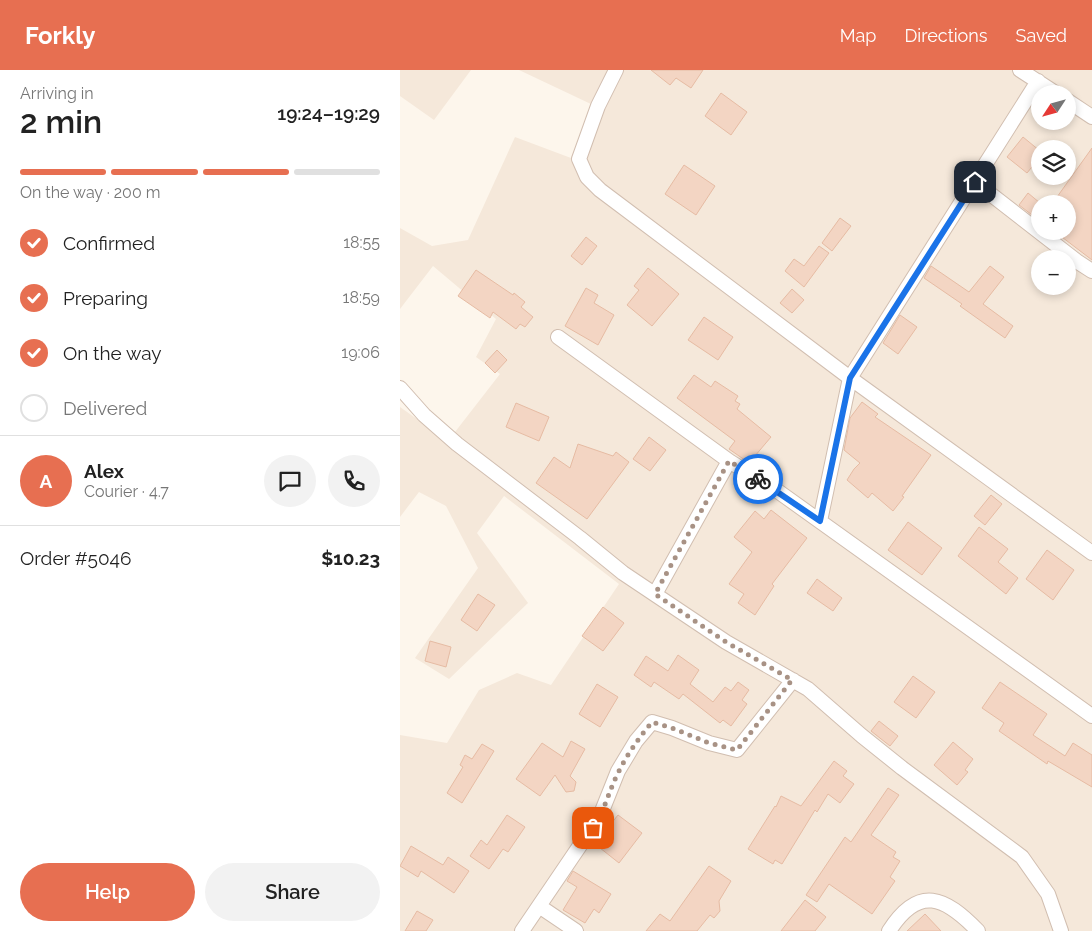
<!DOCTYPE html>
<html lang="en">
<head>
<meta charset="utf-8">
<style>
  body { margin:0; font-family:Raleway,sans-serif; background:#f2f2f2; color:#222; height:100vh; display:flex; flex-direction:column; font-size:19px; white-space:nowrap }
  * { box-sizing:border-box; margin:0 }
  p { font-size:16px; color:#767676 }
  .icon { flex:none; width:28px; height:28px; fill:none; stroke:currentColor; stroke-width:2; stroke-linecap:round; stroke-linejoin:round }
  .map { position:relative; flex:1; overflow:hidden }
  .details { display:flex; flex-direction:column; background:#fff; width:400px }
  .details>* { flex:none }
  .needle { width:32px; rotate:234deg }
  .tools { position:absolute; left:631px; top:15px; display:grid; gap:10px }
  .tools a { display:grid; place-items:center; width:45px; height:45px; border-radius:50%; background:#fff; box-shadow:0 2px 8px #0003; font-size:25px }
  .pin { position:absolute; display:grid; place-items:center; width:42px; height:42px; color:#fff; margin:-21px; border-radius:10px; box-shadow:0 2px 8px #0006 }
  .courier { position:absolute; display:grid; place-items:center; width:50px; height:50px; margin:-25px; border:4px solid #1a73e8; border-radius:50%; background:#fff; color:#222; box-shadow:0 1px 6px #0007 }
  .overview em { font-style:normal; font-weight:600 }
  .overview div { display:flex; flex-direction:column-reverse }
  .overview { display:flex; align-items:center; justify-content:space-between; height:85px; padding:0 20px }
  h1 { font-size:32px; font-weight:600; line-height:38px }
  .bar { display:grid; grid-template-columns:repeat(4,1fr); gap:8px 5px; align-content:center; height:60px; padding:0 20px }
  .bar i { height:6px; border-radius:4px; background:#e0e0e0 }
  .bar .on { background:#e76f51 }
  .bar p { grid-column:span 4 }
  .line { display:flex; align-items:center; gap:12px; padding:0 20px; border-top:1px solid #e0e0e0 }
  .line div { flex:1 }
  .round { display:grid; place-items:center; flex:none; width:52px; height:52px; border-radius:26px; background:#f2f2f2 }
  ol { padding:0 20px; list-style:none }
  li { display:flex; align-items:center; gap:15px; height:55px }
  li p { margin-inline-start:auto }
  li .icon { padding:5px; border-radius:50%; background:#e76f51; color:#fff; stroke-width:4 }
  li:last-child { color:#767676 }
  li i { width:28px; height:28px; border:2px solid #e0e0e0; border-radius:50% }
  .action { display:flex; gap:10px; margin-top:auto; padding:10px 20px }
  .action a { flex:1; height:58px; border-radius:30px; background:#e76f51; color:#fff; font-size:20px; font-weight:600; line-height:58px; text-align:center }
  .action a+a { background:#f2f2f2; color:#222 }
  header { display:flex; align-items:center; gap:30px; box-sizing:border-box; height:70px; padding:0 25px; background:#e76f51; color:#fff }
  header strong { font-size:24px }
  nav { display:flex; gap:28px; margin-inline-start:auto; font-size:18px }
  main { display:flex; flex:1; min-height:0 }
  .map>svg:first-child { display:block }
  .residential { fill:#f5e8da; fill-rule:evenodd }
  .building { fill:#f3d5c3; stroke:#e6bba3 }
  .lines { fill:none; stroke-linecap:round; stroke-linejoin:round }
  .street-casing { stroke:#d1beb0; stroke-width:16 }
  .street { stroke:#fff; stroke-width:14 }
  .done { stroke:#a89285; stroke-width:5; stroke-dasharray:0 9 }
  .route { stroke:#1a73e8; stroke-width:6 }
</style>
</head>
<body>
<header>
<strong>Forkly</strong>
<nav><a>Map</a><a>Directions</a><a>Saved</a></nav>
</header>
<main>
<section class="details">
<div class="overview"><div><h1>2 min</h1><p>Arriving in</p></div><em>19:24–19:29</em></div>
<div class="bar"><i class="on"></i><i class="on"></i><i class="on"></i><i></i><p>On the way · 200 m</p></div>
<ol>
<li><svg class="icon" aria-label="check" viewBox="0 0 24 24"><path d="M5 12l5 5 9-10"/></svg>Confirmed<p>18:55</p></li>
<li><svg class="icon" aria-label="check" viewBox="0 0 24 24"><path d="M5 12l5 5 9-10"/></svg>Preparing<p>18:59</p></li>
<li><svg class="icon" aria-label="check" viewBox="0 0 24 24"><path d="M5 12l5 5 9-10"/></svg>On the way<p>19:06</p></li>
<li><i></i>Delivered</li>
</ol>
<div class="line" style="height:90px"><b class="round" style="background:#e76f51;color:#fff">A</b><div><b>Alex</b><p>Courier · 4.7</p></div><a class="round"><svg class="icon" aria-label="chat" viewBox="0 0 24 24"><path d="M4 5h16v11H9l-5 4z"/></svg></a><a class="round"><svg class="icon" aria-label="phone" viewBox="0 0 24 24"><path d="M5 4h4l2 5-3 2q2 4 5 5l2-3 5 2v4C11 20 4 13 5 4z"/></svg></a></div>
<div class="line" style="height:65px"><div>Order #5046</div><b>$10.23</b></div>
<div class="action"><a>Help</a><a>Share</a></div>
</section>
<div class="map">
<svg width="692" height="861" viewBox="0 0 692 861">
  <rect width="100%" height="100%" fill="#fdf6ec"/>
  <path class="residential" d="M 0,0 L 71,0 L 34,50 L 0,26 Z
    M 119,0 L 692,0 L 692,861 L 0,861 L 0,665 L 47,673 L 79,620 L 117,603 L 151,615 L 219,514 L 104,426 L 77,463 L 128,533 L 49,609 L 15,588 L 78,498 L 46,436 L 19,422 L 0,447 L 0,337 L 48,371 L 100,304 L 76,287 L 96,249 L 33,196 L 0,239 L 0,158 L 32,176 L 68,170 L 115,67 L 171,88 L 193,35 ZM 640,24 L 668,24 L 668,51 L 640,51 ZM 640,79 L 668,79 L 668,106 L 640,106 ZM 640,134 L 668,134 L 668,161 L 640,161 ZM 640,189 L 668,189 L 668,216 L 640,216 Z"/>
  <path class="building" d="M 251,0 L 303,0 L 291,18 L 276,8 L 270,15 Z
    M 321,23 L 347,42 L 331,65 L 305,46 Z
    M 623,67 L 640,81 L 640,87 L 627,103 L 607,87 Z
    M 692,78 L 692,190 L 654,161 L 668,161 L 668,134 L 652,134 Z
    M 284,95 L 315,116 L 296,145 L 265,124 Z
    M 628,123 L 640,133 L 640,151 L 619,135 Z
    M 440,148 L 451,156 L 432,181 L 422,173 Z
    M 186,167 L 197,176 L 182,195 L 171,186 Z
    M 419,176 L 429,183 L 404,217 L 385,201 L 394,189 L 404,196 Z
    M 531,196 L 569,222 L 590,196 L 604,207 L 583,234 L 613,256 L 605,268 L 560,236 L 562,234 L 524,208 Z
    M 248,198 L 279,224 L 252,256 L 227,235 L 239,220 L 234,216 Z
    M 76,200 L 113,225 L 114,223 L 125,232 L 121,237 L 133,247 L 125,257 L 120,254 L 116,259 L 93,242 L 90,248 L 58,226 Z
    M 186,218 L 198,225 L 194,233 L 214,245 L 198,275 L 165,256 Z
    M 392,219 L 404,230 L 392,243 L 380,233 Z
    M 500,245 L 517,257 L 498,284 L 483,273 Z
    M 304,247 L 333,267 L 318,290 L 288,270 Z
    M 97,280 L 107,290 L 95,303 L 85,293 Z
    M 294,305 L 311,317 L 315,311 L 338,326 L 335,331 L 340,334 L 337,339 L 371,367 L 349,393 L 329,379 L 335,371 L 277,328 Z
    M 462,332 L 478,344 L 475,347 L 531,385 L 502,426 L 504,427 L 493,441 L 472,423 L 468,428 L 447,410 L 454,399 L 460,393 L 444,380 L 450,348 Z
    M 116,333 L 149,347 L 139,371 L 106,357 Z
    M 249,367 L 266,380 L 250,401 L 233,389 Z
    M 178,374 L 213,386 L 216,382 L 229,392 L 187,449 L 136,413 L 154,387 L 170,398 Z
    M 591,425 L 602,434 L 585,455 L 574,446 Z
    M 371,440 L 407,468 L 372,514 L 374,516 L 355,545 L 338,533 L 344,524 L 329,514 L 352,482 L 334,467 L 355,441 L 364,449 Z
    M 508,452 L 542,478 L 522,505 L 488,480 Z
    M 579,457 L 608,479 L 598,492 L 618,508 L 606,524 L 558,486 Z
    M 647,480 L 674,500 L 653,530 L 626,509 Z
    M 417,509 L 442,528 L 433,541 L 407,523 Z
    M 78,524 L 95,535 L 77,561 L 61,550 Z
    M 203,537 L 224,553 L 203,581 L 182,566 Z
    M 30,571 L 51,577 L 46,597 L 25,591 Z
    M 278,585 L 299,600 L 290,614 L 313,632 L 325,617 L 331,621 L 338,612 L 349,620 L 342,630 L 347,634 L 331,656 L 323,650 L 320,653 L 283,624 L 279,629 L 254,612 L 251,617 L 234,605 L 246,586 L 268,601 Z
    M 513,606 L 535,622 L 516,648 L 494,632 Z
    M 600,612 L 647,644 L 633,665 L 665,686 L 673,673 L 692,685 L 692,717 L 648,691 L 647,694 L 599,661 L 604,653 L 582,638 Z
    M 197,614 L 218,627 L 200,657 L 179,644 Z
    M 479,651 L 498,666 L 490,676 L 471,661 Z
    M 171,671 L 185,679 L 170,706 L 176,712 L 174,721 L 166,722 L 155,705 L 140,726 L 116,709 L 142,673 L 163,687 Z
    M 553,672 L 573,689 L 565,700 L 568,702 L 557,715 L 534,695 Z
    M 82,674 L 94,681 L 62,733 L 47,723 L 63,697 L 60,695 L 65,685 L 72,689 Z
    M 434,691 L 447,701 L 443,706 L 454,714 L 440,733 L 428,724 L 417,742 L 415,740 L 382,794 L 375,790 L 373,794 L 348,779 L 375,736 L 376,737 L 381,726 L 401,736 Z
    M 488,718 L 499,725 L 471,765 L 496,782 L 493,787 L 500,791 L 490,807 L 495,811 L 472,844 L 429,814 L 417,832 L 406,825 L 445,767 L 451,772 Z
    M 107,745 L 125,757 L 108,782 L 103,779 L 89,799 L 70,786 L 81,770 L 87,775 Z
    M 218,745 L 242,763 L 219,793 L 195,774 Z
    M 11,776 L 43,795 L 48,787 L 69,801 L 54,823 L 21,801 L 18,807 L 0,796 Z
    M 309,796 L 331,811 L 319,831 L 320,841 L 314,848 L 310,845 L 297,861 L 246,861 L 260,844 L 270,851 Z
    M 173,801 L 211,824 L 199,843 L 194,839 L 185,853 L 163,840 L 177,817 L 167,811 Z
    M 405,830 L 426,847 L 415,861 L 381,861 Z
    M 17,841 L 33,850 L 26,861 L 5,861 Z
    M 525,844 L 541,861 L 507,861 Z"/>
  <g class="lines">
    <defs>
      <path id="street" d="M 216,0 L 198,36 L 179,89 L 187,107 L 200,120 L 450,308 L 692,483
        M 620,0 L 657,24
        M 668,31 L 692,47
        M 575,112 L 678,192 L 692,201
        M 158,267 L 329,391 L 255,524
        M 0,318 L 24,345 L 57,374 L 180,468 L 223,503 L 326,572 L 408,619 L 462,666 L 502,698 L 622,787 L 648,824 L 661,861
        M 329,391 L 379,422 L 692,646
        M 420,451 L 450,308 L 638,11
        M 139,836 L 176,861
        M 122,861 L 200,746 L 218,701 L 236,671 L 252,652 L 272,658 L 309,673 L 337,680 L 393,610
        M 489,861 C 519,814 545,827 578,861"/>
    </defs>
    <use href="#street" class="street-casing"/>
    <use href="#street" class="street"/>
  </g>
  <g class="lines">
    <path class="done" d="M 193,758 C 205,740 209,720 219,701 C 228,683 239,668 252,652 L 272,658 L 309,673 L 337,680 L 392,610 L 326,572 L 255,524 L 329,391 L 358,409"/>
    <path class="route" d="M 358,409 L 420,451 L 450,308 L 575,112"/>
  </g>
</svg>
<div class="tools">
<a><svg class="needle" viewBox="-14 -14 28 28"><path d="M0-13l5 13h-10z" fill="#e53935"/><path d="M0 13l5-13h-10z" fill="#767676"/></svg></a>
<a><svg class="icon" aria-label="layers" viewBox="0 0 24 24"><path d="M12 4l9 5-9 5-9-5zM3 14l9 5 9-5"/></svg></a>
<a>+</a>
<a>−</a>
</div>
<div class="pin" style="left:193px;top:758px;background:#ea580c"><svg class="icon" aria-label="bag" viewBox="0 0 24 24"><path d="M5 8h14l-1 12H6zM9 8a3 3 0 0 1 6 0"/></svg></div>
<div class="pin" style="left:575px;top:112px;background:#1f2937"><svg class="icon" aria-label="home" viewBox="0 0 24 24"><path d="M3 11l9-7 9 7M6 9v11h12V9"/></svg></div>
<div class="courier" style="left:358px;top:409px"><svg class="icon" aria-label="bike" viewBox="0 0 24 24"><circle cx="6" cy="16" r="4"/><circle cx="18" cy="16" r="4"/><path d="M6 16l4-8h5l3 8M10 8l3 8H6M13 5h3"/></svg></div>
</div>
</main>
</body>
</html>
